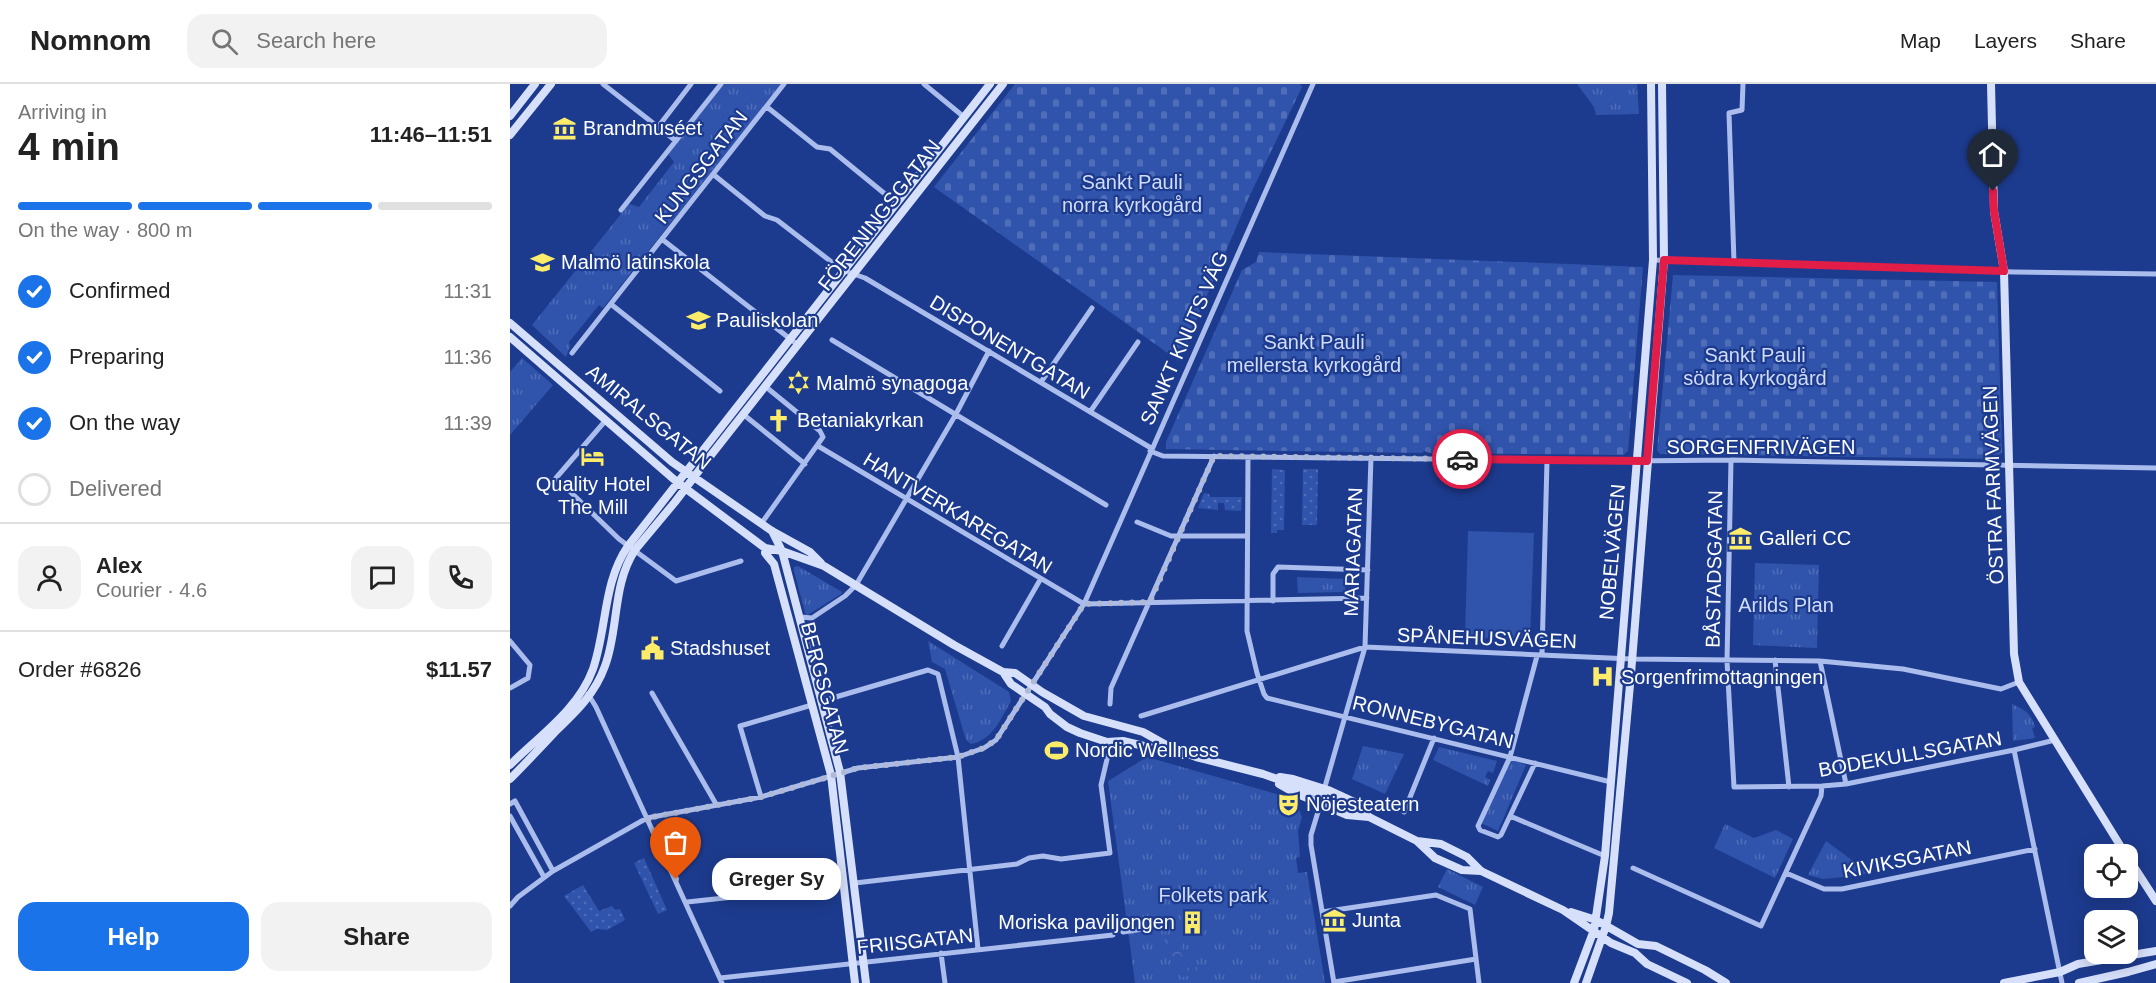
<!DOCTYPE html>
<html lang="en">
<head>
<meta charset="utf-8">
<style>
  body { margin:0; font-family:Helvetica,sans-serif; background:#f2f2f2; color:#222; height:100vh; display:flex; flex-direction:column; font-size:22px; white-space:nowrap }
  * { box-sizing:border-box; margin:0 }
  p { font-size:20px; color:#767676 }
  .icon { flex:none; width:33px; height:33px; fill:none; stroke:currentColor; stroke-width:2; stroke-linecap:round; stroke-linejoin:round }
  .map { position:relative; flex:1; overflow:hidden }
  .sheet { display:flex; flex-direction:column; background:#fff; width:510px }
  .sheet>* { flex:none }
  .fabs { position:absolute; left:1574px; top:760px; display:grid; gap:12px }
  .fabs a { display:grid; place-items:center; width:54px; height:54px; border-radius:12px; background:#fff; box-shadow:0 3px 15px #0003; font-size:30px }
  .pin { position:absolute; display:grid; place-items:center; width:51px; height:51px; color:#fff; margin:-62px -26px; border-radius:50% 50% 50% 0; rotate:-45deg; box-shadow:0 0 6px #0007 }
  .pin .icon { rotate:45deg }
  .courier { position:absolute; display:grid; place-items:center; width:60px; height:60px; margin:-30px; border:4px solid #e11d48; border-radius:50%; background:#fff; color:#222; box-shadow:0 2px 8px #0007 }
  .bubble { position:absolute; height:42px; border-radius:18px; background:#fff; box-shadow:0 3px 15px #0003; font-size:20px; font-weight:800; line-height:42px; text-align:center }
  .headline em { font-style:normal; font-weight:800 }
  .headline div { display:flex; flex-direction:column-reverse }
  .headline { display:flex; align-items:center; justify-content:space-between; height:102px; padding:0 18px }
  h1 { font-size:39px; font-weight:800; line-height:45px }
  .bar { display:grid; grid-template-columns:repeat(4,1fr); gap:9px 6px; align-content:center; height:72px; padding:0 18px }
  .bar i { height:8px; border-radius:4px; background:#e0e0e0 }
  .bar .selected { background:#1a73e8 }
  .bar p { grid-column:span 4 }
  .line { display:flex; align-items:center; gap:15px; padding:0 18px; border-top:2px solid #e0e0e0 }
  .line div { flex:1 }
  .round { display:grid; place-items:center; flex:none; width:63px; height:63px; border-radius:18px; background:#f2f2f2 }
  ol { padding:0 18px; list-style:none }
  li { display:flex; align-items:center; gap:18px; height:66px }
  li p { margin-inline-start:auto }
  li .icon { padding:6px; border-radius:50%; background:#1a73e8; color:#fff; stroke-width:4 }
  li:last-child { color:#767676 }
  li i { width:33px; height:33px; border:3px solid #e0e0e0; border-radius:50% }
  .cta { display:flex; gap:12px; margin-top:auto; padding:12px 18px }
  .cta a { flex:1; height:69px; border-radius:18px; background:#1a73e8; color:#fff; font-size:24px; font-weight:800; line-height:69px; text-align:center }
  .cta a+a { background:#f2f2f2; color:#222 }
  header { display:flex; align-items:center; gap:36px; box-sizing:border-box; height:84px; padding:0 30px; background:#fff; border-bottom:2px solid #e0e0e0 }
  header strong { font-size:28px }
  nav { display:flex; gap:33px; margin-inline-start:auto; font-size:21px }
  .search { width:420px; height:54px; background:#f2f2f2; display:flex; align-items:center; gap:15px; box-sizing:border-box; padding:0 21px; border-radius:18px; color:#767676; font-size:22px }
  main { display:flex; flex:1; min-height:0 }
  .map>svg:first-child { display:block }
  .grass { fill:url(#grass-tufts) }
  .forest { fill:url(#forest-crowns) }
  .cemetery { fill:url(#cemetery-stones) }
  .garden { fill:url(#garden-dots) }
  .pitch { fill:#3053ac }
  .lines { fill:none; stroke-linecap:round; stroke-linejoin:round }
  .street { stroke:#abbded; stroke-width:5 }
  .secondary { stroke:#d7e0fa; stroke-width:8 }
  .done { stroke:#b0bad7; stroke-width:6; stroke-dasharray:0 10.8 }
  .route { stroke:#e11d48; stroke-width:8 }
  .labels { text-anchor:middle; dominant-baseline:central; stroke-width:4.5; stroke-linejoin:round; paint-order:stroke }
  .poi-label { font-size:20px; fill:#fff; stroke:#1d3b8e; text-anchor:start }
  .street-label { font-size:20px; fill:#fff; stroke:#1d3b8e }
  .park-label { font-size:20px; fill:#d0dcf9; stroke:#1d3b8e }
</style>
</head>
<body>
<header>
<strong>Nomnom</strong>
<div class="search"><svg class="icon" aria-label="search" viewBox="0 0 24 24"><circle cx="10" cy="10" r="6"/><path d="M15 15l6 6"/></svg>Search here</div>
<nav><a>Map</a><a>Layers</a><a>Share</a></nav>
</header>
<main>
<section class="sheet">
<div class="headline"><div><h1>4 min</h1><p>Arriving in</p></div><em>11:46–11:51</em></div>
<div class="bar"><i class="selected"></i><i class="selected"></i><i class="selected"></i><i></i><p>On the way · 800 m</p></div>
<ol>
<li><svg class="icon" aria-label="check" viewBox="0 0 24 24"><path d="M5 12l5 5 9-10"/></svg>Confirmed<p>11:31</p></li>
<li><svg class="icon" aria-label="check" viewBox="0 0 24 24"><path d="M5 12l5 5 9-10"/></svg>Preparing<p>11:36</p></li>
<li><svg class="icon" aria-label="check" viewBox="0 0 24 24"><path d="M5 12l5 5 9-10"/></svg>On the way<p>11:39</p></li>
<li><i></i>Delivered</li>
</ol>
<div class="line" style="height:108px"><a class="round"><svg class="icon" aria-label="person" viewBox="0 0 24 24"><circle cx="12" cy="8" r="4"/><path d="M4 21q1-7 8-7t8 7"/></svg></a><div><b>Alex</b><p>Courier · 4.6</p></div><a class="round"><svg class="icon" aria-label="chat" viewBox="0 0 24 24"><path d="M4 5h16v11H9l-5 4z"/></svg></a><a class="round"><svg class="icon" aria-label="phone" viewBox="0 0 24 24"><path d="M5 4h4l2 5-3 2q2 4 5 5l2-3 5 2v4C11 20 4 13 5 4z"/></svg></a></div>
<div class="line" style="height:78px"><div>Order #6826</div><b>$11.57</b></div>
<div class="cta"><a>Help</a><a>Share</a></div>
</section>
<div class="map">
<svg width="1646" height="899" viewBox="0 0 1646 899">
  <defs>
    <pattern id="grass-tufts" width="24" height="20" patternUnits="userSpaceOnUse" patternTransform="scale(1.5)"><rect width="24" height="20" fill="#3053ac"/><path d="M3 7l-1-3M5 7V3M7 7l1-3M15 17l-1-3M17 17v-4M19 17l1-3" fill="none" stroke="#4f6db8"/></pattern>
    <pattern id="forest-crowns" width="20" height="18" patternUnits="userSpaceOnUse" patternTransform="scale(1.5)"><rect width="20" height="18" fill="#3053ac"/><path d="M2 6a3 3 0 1 1 6 0M12 15a3 3 0 1 1 6 0" fill="none" stroke="#4f6db8"/></pattern>
    <pattern id="cemetery-stones" width="16" height="16" patternUnits="userSpaceOnUse" patternTransform="scale(1.5)"><rect width="16" height="16" fill="#3053ac"/><path d="M2 7V4a2 2 0 0 1 4 0v3zM10 15v-3a2 2 0 0 1 4 0v3z" fill="#4f6db8"/></pattern>
    <pattern id="garden-dots" width="8" height="8" patternUnits="userSpaceOnUse" patternTransform="scale(1.5)"><rect width="8" height="8" fill="#3053ac"/><path d="M2 2h.1M6 6h.1" fill="none" stroke="#4f6db8" stroke-width="1.8" stroke-linecap="round"/></pattern>
  </defs>
  <rect width="100%" height="100%" fill="#1d3b8e"/>
  <path class="grass" d="M 214,0 L 271,0 L 93,224 L 89,221 L 59,258 L 60,262 L 56,273 L 22,241 L 119,120 L 129,123 L 164,78 L 158,70 Z
    M 1067,0 L 1127,0 L 1129,30 L 1086,31 L 1084,23 Z
    M 12,274 L 43,301 L 0,351 L 0,288 Z
    M 1245,479 L 1309,481 L 1307,564 L 1243,561 Z
    M 288,482 L 332,508 L 331,510 L 296,532 L 284,487 L 284,483 Z
    M 787,493 L 836,495 L 835,508 L 788,509 Z
    M 418,557 L 499,608 L 501,617 C 491,634 483,656 461,660 L 456,656 L 435,585 L 422,578 Z
    M 1502,620 C 1514,625 1522,630 1525,643 L 1522,644 L 1525,654 L 1503,657 Z
    M 853,662 L 894,670 L 875,710 L 842,695 Z
    M 929,663 L 987,677 L 983,689 L 978,687 L 975,693 L 980,696 L 978,702 L 923,676 Z
    M 637,673 L 784,715 L 792,733 L 788,747 L 790,773 L 786,774 L 788,789 L 797,788 L 815,899 L 625,899 L 598,697 Z
    M 999,674 L 1016,681 L 988,747 L 971,739 Z
    M 1215,740 L 1244,754 L 1266,746 L 1283,755 L 1265,794 L 1204,764 Z
    M 1316,757 L 1358,788 L 1353,791 L 1313,795 L 1298,791 Z
    M 937,785 L 973,803 L 965,821 L 928,803 Z"/>
  <path class="forest" d="M 655,855 L 670,856 C 671,866 670,876 679,884 L 687,883 L 687,891 L 671,893 L 670,886 L 665,877 L 666,874 C 660,870 652,868 652,858 Z"/>
  <path class="cemetery" d="M 505,0 L 790,0 L 792,3 L 739,113 L 669,277 L 424,103 Z
    M 749,168 L 1133,183 L 1118,367 L 1113,371 L 920,369 L 914,367 L 912,369 L 656,365 L 656,358 L 732,186 L 746,178 Z
    M 1163,191 L 1487,198 L 1492,368 L 1486,375 L 1150,370 L 1147,366 Z"/>
  <path class="garden" d="M 762,385 L 775,386 L 774,446 L 767,446 L 767,449 L 761,449 Z
    M 793,385 L 808,385 L 807,441 L 792,441 Z
    M 694,409 L 699,410 L 700,413 L 732,413 L 731,427 L 715,426 L 714,419 L 708,419 L 708,426 L 688,424 Z
    M 134,774 L 157,826 L 148,830 L 124,779 Z
    M 73,801 L 89,827 L 102,822 L 105,826 L 110,825 L 115,836 L 97,846 L 87,845 L 81,848 L 54,812 Z"/>
  <path class="pitch" d="M 958,447 L 1024,449 L 1020,555 L 955,553 Z"/>
  <g class="lines">
    <path class="street" d="M 93,0 L 166,57
      M 414,0 L 454,33
      M 257,23 L 307,63 L 320,65 L 386,119
      M 148,43 L 181,0
      M 204,91 L 255,132 L 267,136 L 332,186 L 355,194 L 641,364
      M 111,126 L 211,0
      M 153,156 L 288,261
      M 1143,176 L 1504,188 L 1646,190
      M 1224,178 L 1219,29 L 1232,26 L 1233,0
      M 102,221 L 210,307
      M 322,256 L 596,421
      M 62,269 L 274,0
      M 531,298 L 582,224
      M 580,328 L 628,258
      M 234,331 L 295,380
      M 96,336 L 46,394 L 109,455 L 166,497 L 231,477
      M 308,362 L 574,520 L 857,514
      M 640,367 L 653,372 L 1118,377 L 1221,376 L 1646,384
      M 738,373 L 737,547 L 747,589 L 754,610 L 757,614 L 1101,698
      M 1221,376 L 1217,577 L 1224,703 L 1312,702 L 1336,700 L 1504,666 L 1545,656
      M 627,438 L 661,452 L 737,452
      M 251,440 L 313,353 L 310,347 L 256,303
      M 763,517 L 763,490 L 768,483 L 858,486
      M 290,533 L 302,534 L 335,512 L 346,501 L 446,330 L 479,267
      M 0,557 L 20,581 L 18,594 L 0,604
      M 492,562 L 530,496
      M 1032,570 L 1037,377
      M 1265,576 L 1279,703
      M 1310,577 L 1336,700
      M 142,609 L 206,720
      M 78,610 L 86,623 L 212,899
      M 312,617 L 418,586 L 428,590 L 448,673 L 468,865
      M 600,620 L 601,604 L 704,372
      M 631,632 L 855,563 L 1122,575 L 1310,577 L 1393,585 L 1491,605 L 1509,598
      M 1504,666 L 1552,899
      M 1025,679 L 991,751 L 988,753 L 970,746 L 968,742 L 1000,673 L 1027,572
      M 814,706 L 855,563 L 861,373
      M 251,713 L 230,642 L 302,621
      M 811,718 L 801,751 L 801,761 L 824,899
      M 0,720 L 5,717 L 43,787
      M 894,728 L 924,654
      M 0,732 L 34,793
      M 1000,732 L 1095,772
      M 1123,784 L 1251,842 L 1311,712 L 1312,702
      M 1276,789 L 1314,805 L 1332,805 L 1525,765
      M 345,799 L 507,780 L 519,774 L 533,772 L 551,775 L 600,769 L 591,701 L 601,658
      M 177,818 L 334,801
      M 0,822 L 8,813 L 43,787 L 137,734 L 251,713 L 348,684 L 448,673 L 474,664 L 486,656 L 574,520 L 803,0
      M 812,828 L 926,811 L 960,825 L 969,899
      M 613,848 L 639,844
      M 431,869 L 435,899
      M 210,894 L 603,851
      M 824,898 L 966,875"/>
    <path class="secondary" d="M 1481,0 L 1484,127 L 1494,187 L 1504,570 L 1509,598 L 1616,771
      M 0,32 L 25,0
      M 0,51 L 41,0
      M 0,239 L 162,378 L 262,447 L 300,468 L 311,479
      M 0,253 L 167,398 L 255,464 L 272,467 L 314,482 L 444,561 L 493,588 L 505,589 L 532,608 L 574,632 L 633,648 L 658,662 L 686,673 L 753,690 L 813,711
      M 262,447 L 272,467 L 330,688 L 356,899
      M 255,464 L 255,469 L 264,480 L 321,691 L 345,899
      M 493,588 L 501,600 L 535,623 L 540,630 L 557,643 L 570,649 L 597,658 L 613,657 L 672,671
      M 0,681 C 29,652 68,626 83,585 C 97,544 93,498 118,462 L 480,0
      M 770,693 L 783,695 L 818,706 L 844,718 L 859,733 L 907,757 L 925,774 L 952,786 L 971,787
      M 0,695 C 15,680 30,664 45,648 C 66,628 85,610 95,582 C 109,545 102,501 125,466 L 165,418 L 194,380 L 493,0
      M 769,700 L 783,708 L 837,731 L 859,733
      M 907,757 L 931,760 L 957,773 L 971,787 L 1053,826 L 1101,859 L 1125,869 L 1137,880 L 1177,899
      M 1617,772 L 1646,817
      M 1061,828 L 1086,836 L 1128,860 L 1146,862 L 1195,886 L 1216,899
      M 1064,899 L 1084,846 L 1095,772 L 1143,176 L 1141,0
      M 1076,899 L 1096,842 L 1099,829 L 1121,590 L 1154,176 L 1152,0
      M 1494,899 L 1550,888 L 1568,880 L 1646,867
      M 1569,899 L 1618,888 L 1646,880"/>
  </g>
  <g class="lines">
    <path class="done" d="M 166,795 L 137,734 L 251,713 L 348,684 L 448,673 L 474,664 L 486,656 L 574,520 L 640,518 L 704,372 L 952,375"/>
    <path class="route" d="M 952,375 L 1137,377 L 1154,176 L 1494,187 L 1484,127 L 1483,107"/>
  </g>
  <defs>
    <symbol id="museum-bare" viewBox="-9 -9 18 18"><path d="M0-6L6-3V-2H-6V-3ZM-5-1h2V3h-2ZM-1-1h2V3h-2ZM3-1h2V3H3ZM-6 4H6V6H-6Z" fill="#fdec69" stroke="#1d3b8e" stroke-width="2.5" paint-order="stroke"/></symbol>
    <symbol id="school-bare" viewBox="-9 -9 18 18"><path d="M0-5L7-2L0 1L-7-2ZM-4 1L0 2.5L4 1V4Q0 6-4 4Z" fill="#fdec69" stroke="#1d3b8e" stroke-width="2.5" paint-order="stroke"/></symbol>
    <symbol id="synagogue-bare" viewBox="-9 -9 18 18"><path d="M0-6.5L5.6 3.2H-5.6ZM0 6.5L5.6-3.2H-5.6Z" fill="#fdec69" stroke="#1d3b8e" stroke-width="2.5" paint-order="stroke"/></symbol>
    <symbol id="church-bare" viewBox="-9 -9 18 18"><path d="M-1.2-6h2.4v3.5h3.3v2.4h-3.3V6h-2.4V-.1h-3.3v-2.4h3.3Z" fill="#fdec69" stroke="#1d3b8e" stroke-width="2.5" paint-order="stroke"/></symbol>
    <symbol id="hotel-bare" viewBox="-9 -9 18 18"><path d="M-6-4.5h1.5V1H6V5H4.5V3h-9V5H-6ZM-4 0a1.8 1.8 0 1 1 3.6 0ZM.5 0V-2.5h3Q6-2.5 6 0Z" fill="#fdec69" stroke="#1d3b8e" stroke-width="2.5" paint-order="stroke"/></symbol>
    <symbol id="civic-bare" viewBox="-9 -9 18 18"><path d="M-.6-6.5H3V-4.5H.6V-3L4-1V1h2V6H-6V1h2V-1L-.6-3ZM-1.2 2.5V6h2.4V2.5Z" fill="#fdec69" stroke="#1d3b8e" stroke-width="2.5" paint-order="stroke"/></symbol>
    <symbol id="hospital-bare" viewBox="-9 -9 18 18"><path d="M-5-5h3v3.5h4V-5h3V5h-3V1.5h-4V5h-3Z" fill="#fdec69" stroke="#1d3b8e" stroke-width="2.5" paint-order="stroke"/></symbol>
    <symbol id="stadium-bare" viewBox="-9 -9 18 18"><path d="M0-5a6.5 5 0 1 0 0 10a6.5 5 0 1 0 0-10ZM-3.5-1.8h7v3.6h-7Z" fill="#fdec69" stroke="#1d3b8e" stroke-width="2.5" paint-order="stroke"/></symbol>
    <symbol id="theatre-bare" viewBox="-9 -9 18 18"><path d="M-5-5.5Q0-4 5-5.5V0Q5 5 0 6Q-5 5-5 0ZM-3.3-2.5H-1v1.5H-3.3ZM1-2.5H3.3v1.5H1ZM-2.8 1Q0 5.5 2.8 1Z" fill="#fdec69" stroke="#1d3b8e" stroke-width="2.5" paint-order="stroke"/></symbol>
    <symbol id="building-bare" viewBox="-9 -9 18 18"><path d="M-4-6H4V6H1V3H-1V6H-4ZM-2.5-4.3h1.7v1.8h-1.7ZM.8-4.3h1.7v1.8H.8ZM-2.5-1h1.7V.8h-1.7ZM.8-1h1.7V.8H.8Z" fill="#fdec69" stroke="#1d3b8e" stroke-width="2.5" paint-order="stroke"/></symbol>
  </defs>
  <g fill-rule="evenodd">
    <use href="#museum-bare" x="38" y="28" width="33" height="33"/>
    <use href="#school-bare" x="16" y="162" width="33" height="33"/>
    <use href="#school-bare" x="172" y="220" width="33" height="33"/>
    <use href="#synagogue-bare" x="272" y="282" width="33" height="33"/>
    <use href="#church-bare" x="252" y="320" width="33" height="33"/>
    <use href="#hotel-bare" x="66" y="356" width="33" height="33"/>
    <use href="#museum-bare" x="1214" y="438" width="33" height="33"/>
    <use href="#civic-bare" x="126" y="548" width="33" height="33"/>
    <use href="#hospital-bare" x="1076" y="576" width="33" height="33"/>
    <use href="#stadium-bare" x="530" y="650" width="33" height="33"/>
    <use href="#theatre-bare" x="762" y="704" width="33" height="33"/>
    <use href="#museum-bare" x="808" y="820" width="33" height="33"/>
    <use href="#building-bare" x="666" y="822" width="33" height="33"/>
  </g>
  <g class="labels">
    <g class="poi-label">
      <text x="73" y="44">Brandmuséet</text>
      <text x="51" y="178">Malmö latinskola</text>
      <text x="206" y="236">Pauliskolan</text>
      <text x="306" y="299">Malmö synagoga</text>
      <text x="287" y="336">Betaniakyrkan</text>
      <text x="83" y="400" text-anchor="middle">Quality Hotel<tspan x="83" dy="23">The Mill</tspan></text>
      <text x="1249" y="454">Galleri CC</text>
      <text x="160" y="564">Stadshuset</text>
      <text x="1111" y="593">Sorgenfrimottagningen</text>
      <text x="565" y="666">Nordic Wellness</text>
      <text x="796" y="720">Nöjesteatern</text>
      <text x="842" y="836">Junta</text>
      <text x="665" y="838" text-anchor="end">Moriska paviljongen</text>
    </g>
    <g class="street-label">
      <text transform="translate(191 83) rotate(-52)">KUNGSGATAN</text>
      <text transform="translate(369 131) rotate(-52)">FÖRENINGSGATAN</text>
      <text transform="translate(674 254) rotate(-66)">SANKT KNUTS VÄG</text>
      <text transform="translate(500 263) rotate(31)">DISPONENTGATAN</text>
      <text transform="translate(139 333) rotate(39)">AMIRALSGATAN</text>
      <text x="1251" y="363">SORGENFRIVÄGEN</text>
      <text transform="translate(1483 401) rotate(-92)">ÖSTRA FARMVÄGEN</text>
      <text transform="translate(448 429) rotate(31)">HANTVERKAREGATAN</text>
      <text transform="translate(843 468) rotate(-88)">MARIAGATAN</text>
      <text transform="translate(1102 468) rotate(-85)">NOBELVÄGEN</text>
      <text transform="translate(1204 485) rotate(-89)">BÅSTADSGATAN</text>
      <text transform="translate(977 554) rotate(2)">SPÅNEHUSVÄGEN</text>
      <text transform="translate(315 604) rotate(75)">BERGSGATAN</text>
      <text transform="translate(923 638) rotate(14)">RONNEBYGATAN</text>
      <text transform="translate(1400 670) rotate(-10)">BODEKULLSGATAN</text>
      <text transform="translate(1397 775) rotate(-11)">KIVIKSGATAN</text>
      <text transform="translate(405 857) rotate(-6)">FRIISGATAN</text>
    </g>
    <g class="park-label">
      <text x="622" y="98">Sankt Pauli<tspan x="622" dy="23">norra kyrkogård</tspan></text>
      <text x="804" y="258">Sankt Pauli<tspan x="804" dy="23">mellersta kyrkogård</tspan></text>
      <text x="1245" y="271">Sankt Pauli<tspan x="1245" dy="23">södra kyrkogård</tspan></text>
      <text x="1276" y="521">Arilds Plan</text>
      <text x="703" y="811">Folkets park</text>
    </g>
  </g>
</svg>
<div class="fabs">
<a><svg class="icon" aria-label="locate" viewBox="0 0 24 24"><circle cx="12" cy="12" r="6"/><path d="M12 2v4M12 18v4M2 12h4M18 12h4"/></svg></a>
<a><svg class="icon" aria-label="layers" viewBox="0 0 24 24"><path d="M12 4l9 5-9 5-9-5zM3 14l9 5 9-5"/></svg></a>
</div>
<div class="pin" style="left:166px;top:795px;background:#ea580c"><svg class="icon" aria-label="bag" viewBox="0 0 24 24"><path d="M5 8h14l-1 12H6zM9 8a3 3 0 0 1 6 0"/></svg></div>
<div class="pin" style="left:1483px;top:107px;background:#1f2937"><svg class="icon" aria-label="home" viewBox="0 0 24 24"><path d="M3 11l9-7 9 7M6 9v11h12V9"/></svg></div>
<div class="courier" style="left:952px;top:375px"><svg class="icon" aria-label="car" viewBox="0 0 24 24"><path d="M5 17H2v-5l4-1 3-4h7l3 4 3 1v5h-3M9 17h6M6 11h13"/><circle cx="7" cy="17" r="2"/><circle cx="17" cy="17" r="2"/></svg></div>
<div class="bubble" style="left:202px;top:774px;width:129px">Greger Sy</div>
</div>
</main>
</body>
</html>
